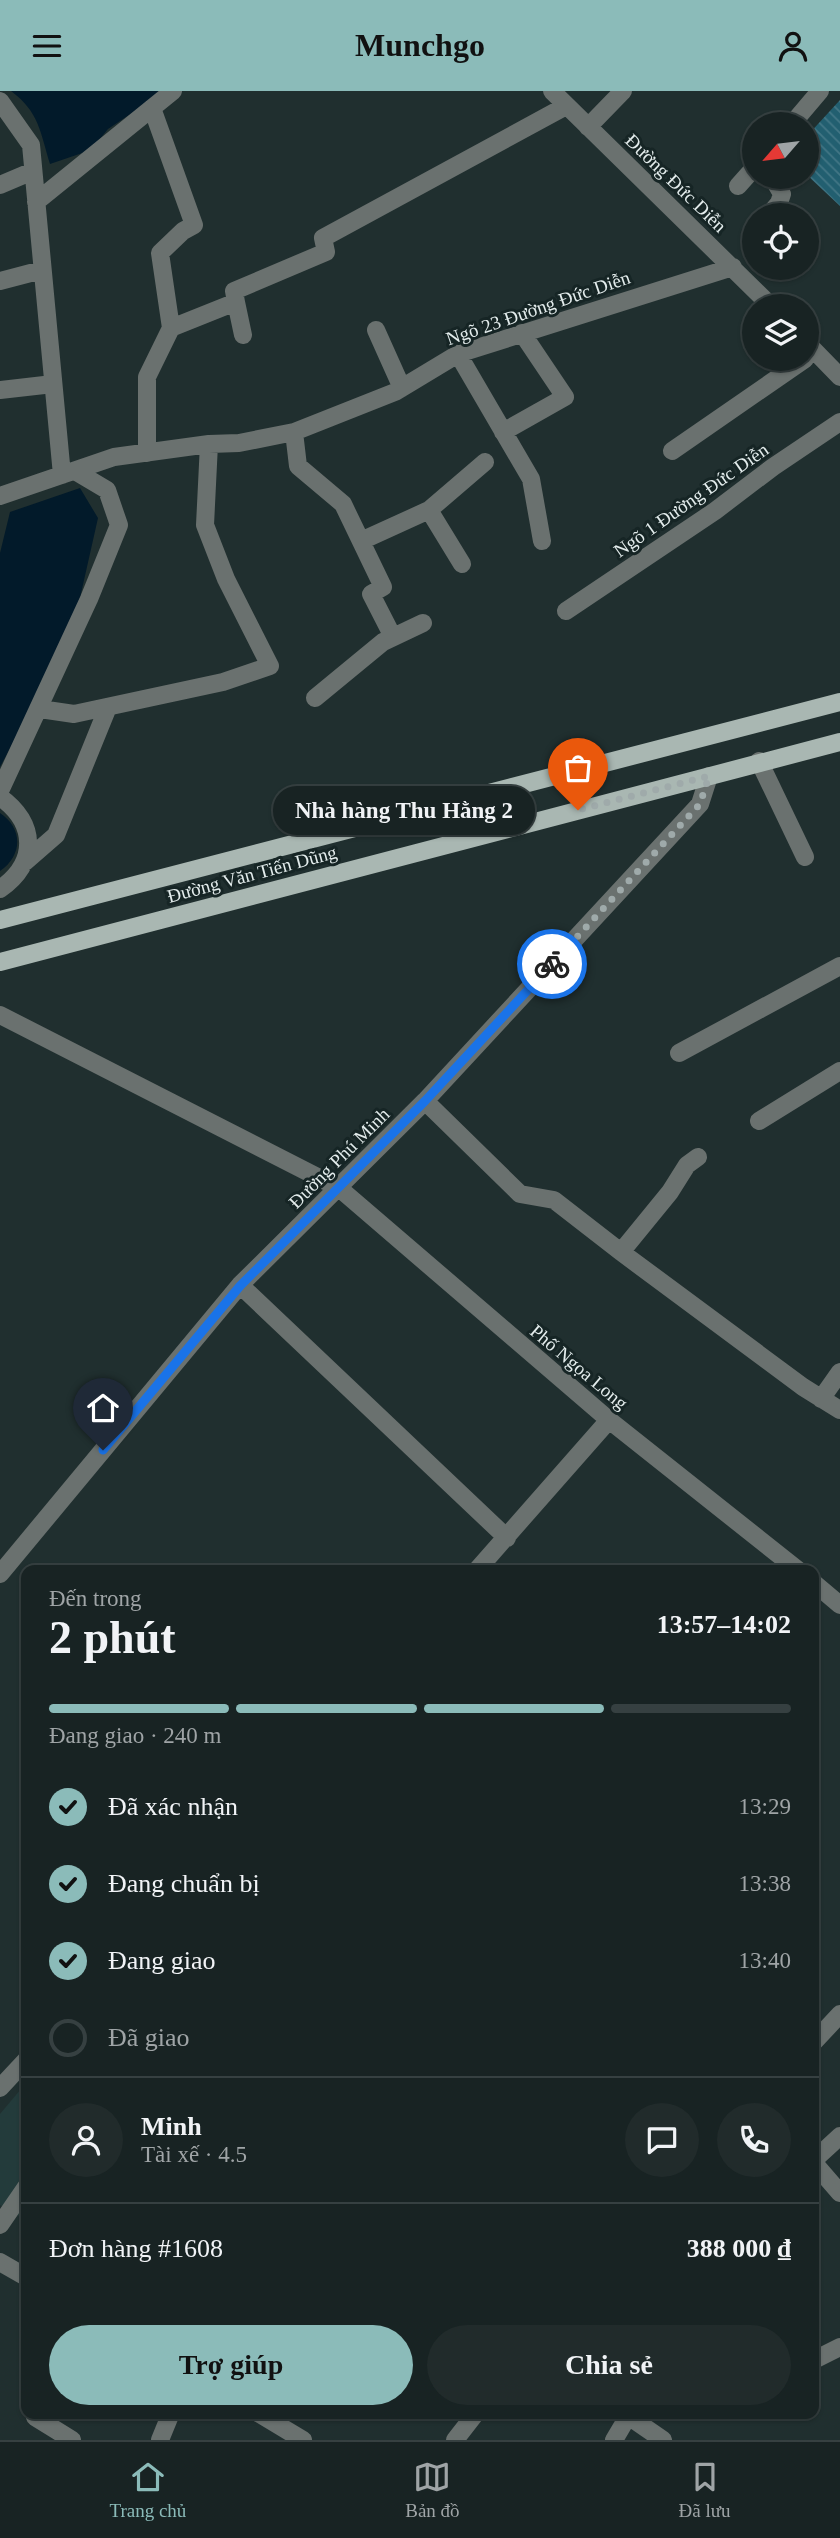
<!DOCTYPE html>
<html lang="vi">
<head>
<meta charset="utf-8">
<style>
  body { margin:0; font-family:"Times New Roman",serif; background:#212b2b; color:#f1f3f6; height:100vh; display:flex; flex-direction:column; font-size:26px; white-space:nowrap }
  * { box-sizing:border-box; margin:0 }
  p { font-size:23px; color:#9fa4a6 }
  .icon { flex:none; width:38px; height:38px; fill:none; stroke:currentColor; stroke-width:2; stroke-linecap:round; stroke-linejoin:round }
  .map { position:relative; flex:1; overflow:hidden }
  .details { position:absolute; left:21px; top:1474px; width:798px; height:854px; display:flex; flex-direction:column; background:#182323; border-radius:14px; box-shadow:0 2px 5px #0004,0 0 0 2px #364041 }
  .details>* { flex:none }
  .needle { width:46px; rotate:242deg }
  .buttons { position:absolute; left:742px; top:21px; display:grid; gap:14px }
  .buttons a { display:grid; place-items:center; width:77px; height:77px; border-radius:50%; background:#182323; box-shadow:0 2px 5px #0004,0 0 0 2px #364041; font-size:35px }
  .pin { position:absolute; display:grid; place-items:center; width:60px; height:60px; color:#fff; margin:-72px -30px; border-radius:50% 50% 50% 0; rotate:-45deg; box-shadow:0 0 7px #0007 }
  .pin .icon { rotate:45deg }
  .courier { position:absolute; display:grid; place-items:center; width:70px; height:70px; margin:-35px; border:5px solid #1a73e8; border-radius:50%; background:#fff; color:#222; box-shadow:0 2px 9px #0007 }
  .bubble { position:absolute; height:49px; border-radius:24px; background:#182323; box-shadow:0 2px 5px #0004,0 0 0 2px #364041; font-size:23px; font-weight:700; line-height:49px; text-align:center }
  .headline em { font-style:normal; font-weight:700 }
  .headline div { display:flex; flex-direction:column-reverse }
  .headline { display:flex; align-items:center; justify-content:space-between; height:119px; padding:0 28px }
  h1 { font-size:46px; font-weight:700; line-height:52px }
  .bar { display:grid; grid-template-columns:repeat(4,1fr); gap:10px 7px; align-content:center; height:84px; padding:0 28px }
  .bar i { height:9px; border-radius:5px; background:#364041 }
  .bar .active { background:#8bbbb9 }
  .bar p { grid-column:span 4 }
  .line { display:flex; align-items:center; gap:18px; padding:0 28px; border-top:2px solid #364041 }
  .line div { flex:1 }
  .round { display:grid; place-items:center; flex:none; width:74px; height:74px; border-radius:37px; background:#212b2b }
  ol { padding:0 28px; list-style:none }
  li { display:flex; align-items:center; gap:21px; height:77px }
  li p { margin-inline-start:auto }
  li .icon { padding:7px; border-radius:50%; background:#8bbbb9; color:#111; stroke-width:4 }
  li:last-child { color:#9fa4a6 }
  li i { width:38px; height:38px; border:4px solid #364041; border-radius:50% }
  .button { display:flex; gap:14px; margin-top:auto; padding:14px 28px }
  .button a { flex:1; height:80px; border-radius:42px; background:#8bbbb9; color:#111; font-size:28px; font-weight:700; line-height:80px; text-align:center }
  .button a+a { background:#212b2b; color:#f1f3f6 }
  header { display:flex; justify-content:space-between; align-items:center; height:91px; padding:0 28px; background:#8bbbb9; color:#111; font-size:32px; font-weight:700 }
  .menu { display:flex; justify-content:space-around; align-items:center; height:98px; border-top:2px solid #364041; background:#182323; font-size:19px; color:#9fa4a6 }
  .menu a { display:grid; justify-items:center; gap:4px }
  .menu .active { color:#8bbbb9 }
  .map>svg:first-child { display:block }
  .built { fill:#233b3b }
  .water { fill:#021a2a }
  .building { fill:url(#building-back-hatch) }
  .lines { fill:none; stroke-linecap:round; stroke-linejoin:round }
  .minor { stroke:#6a716f; stroke-width:18 }
  .major { stroke:#a9b7b2; stroke-width:18 }
  .done { stroke:#9faaaa; stroke-width:7; stroke-dasharray:0 12.6 }
  .route { stroke:#1a73e8; stroke-width:9 }
  .labels { text-anchor:middle; dominant-baseline:central; stroke-width:6; stroke-linejoin:round; paint-order:stroke }
  .street-label { font-size:19px; fill:#e3ecec; stroke:#162525 }
</style>
</head>
<body>
<header><svg class="icon" aria-label="menu" viewBox="0 0 24 24"><path d="M4 6h16M4 12h16M4 18h16"/></svg>Munchgo<svg class="icon" aria-label="person" viewBox="0 0 24 24"><circle cx="12" cy="8" r="4"/><path d="M4 21q1-7 8-7t8 7"/></svg></header>
<div class="map">
<svg width="840" height="2349" viewBox="0 0 840 2349">
  <defs>
    <pattern id="building-back-hatch" width="6" height="6" patternUnits="userSpaceOnUse" patternTransform="scale(1.75)"><rect width="6" height="6" fill="#225f70"/><path d="M-1 5l2 2M0 0l6 6M5-1l2 2" fill="none" stroke="#427685"/></pattern>
  </defs>
  <rect width="100%" height="100%" fill="#202f2f"/>
  <path class="built" d="M 26,1992 L 26,2129 L 0,2114 L 0,2023 Z"/>
  <path class="water" d="M 11,0 L 165,0 L 108,38 L 91,59 L 50,73 C 40,40 39,21 11,0 Z
    M 80,397 L 98,427 L 80,507 L 51,580 L 0,676 L 0,462 L 10,421 Z
    M 0,722 C 23,737 23,764 0,780 Z"/>
  <path class="building" d="M 840,9 L 840,115 L 807,84 L 807,45 Z"/>
  <g class="lines">
    <path class="minor" d="M 552,0 L 771,215
      M 0,10 L 31,54 L 62,384
      M 792,33 L 820,0
      M 588,36 L 623,0
      M 0,94 L 33,80
      M 738,95 L 754,77
      M 36,111 L 173,0
      M 769,124 L 779,112 L 782,103 L 772,86
      M 0,190 L 42,179
      M 236,211 L 243,244
      M 171,237 L 236,211 L 234,200 L 326,161 L 323,147 L 566,15
      M 376,239 L 402,297
      M 807,252 L 840,286
      M 458,263 L 531,388 L 542,450
      M 0,299 L 53,293
      M 294,341 L 298,375 L 343,413 L 383,496 L 371,503 L 393,546
      M 503,341 L 565,306 L 522,242
      M 672,360 L 805,268
      M 147,362 L 147,286 L 171,237 L 160,162 L 183,140 L 194,134 L 152,17
      M 0,405 L 114,366 L 209,353 L 239,352 L 294,341 L 395,301 L 458,263 L 733,176
      M 429,419 L 462,473
      M 361,450 L 429,419 L 485,371
      M 566,520 L 715,420 L 773,376 L 840,331
      M 315,607 L 383,551 L 423,532
      M 40,618 L 74,623 L 223,591 L 270,575 L 226,488 L 205,434 L 209,353
      M 759,670 L 805,766
      M 0,700 L 89,508 L 119,434 L 107,399 L 75,380
      M 0,706 C 37,732 38,772 0,798
      M 25,771 L 56,744 L 108,616
      M 0,924 L 339,1097 L 609,1329 L 798,1479
      M 679,962 L 840,875
      M 425,1010 L 520,1103 L 554,1109 L 621,1161 L 803,1296 L 840,1319
      M 759,1030 L 840,980
      M 621,1161 L 670,1101 L 687,1074 L 698,1066
      M 240,1194 L 507,1447
      M 821,1308 L 840,1281
      M 477,1479 L 609,1329
      M 0,1483 L 240,1194 L 425,1010 L 700,713 L 709,685
      M 814,1492 L 840,1514
      M 814,1951 L 840,1923
      M 0,1997 L 26,1969
      M 814,2069 L 840,2045
      M 814,2072 L 840,2102
      M 0,2134 L 26,2096
      M 0,2171 L 26,2186
      M 814,2269 L 840,2256
      M 258,2322 L 303,2349
      M 624,2322 L 663,2349
      M 35,2326 L 72,2349
      M 160,2349 L 171,2322
      M 455,2349 L 476,2322
      M 614,2349 L 630,2322"/>
    <path class="major" d="M 0,829 L 840,611
      M 0,871 L 840,651"/>
  </g>
  <g class="lines">
    <path class="done" d="M 552,873 L 700,713 L 709,685 L 578,719"/>
    <path class="route" d="M 103,1359 L 240,1195 L 425,1010 L 552,873"/>
  </g>
  <g class="labels">
    <g class="street-label">
      <text transform="translate(676 92) rotate(44)">Đường Đức Diễn</text>
      <text transform="translate(538 217) rotate(-19)">Ngõ 23 Đường Đức Diễn</text>
      <text transform="translate(691 409) rotate(-35)">Ngõ 1 Đường Đức Diễn</text>
      <text transform="translate(252 783) rotate(-15)">Đường Văn Tiến Dũng</text>
      <text transform="translate(339 1067) rotate(-45)">Đường Phú Minh</text>
      <text transform="translate(579 1276) rotate(40)">Phố Ngọa Long</text>
    </g>
  </g>
</svg>
<div class="buttons">
<a><svg class="needle" viewBox="-14 -14 28 28"><path d="M0-13l5 13h-10z" fill="#e53935"/><path d="M0 13l5-13h-10z" fill="#9fa4a6"/></svg></a>
<a><svg class="icon" aria-label="locate" viewBox="0 0 24 24"><circle cx="12" cy="12" r="6"/><path d="M12 2v4M12 18v4M2 12h4M18 12h4"/></svg></a>
<a><svg class="icon" aria-label="layers" viewBox="0 0 24 24"><path d="M12 4l9 5-9 5-9-5zM3 14l9 5 9-5"/></svg></a>
</div>
<div class="pin" style="left:578px;top:719px;background:#ea580c"><svg class="icon" aria-label="bag" viewBox="0 0 24 24"><path d="M5 8h14l-1 12H6zM9 8a3 3 0 0 1 6 0"/></svg></div>
<div class="pin" style="left:103px;top:1359px;background:#1f2937"><svg class="icon" aria-label="home" viewBox="0 0 24 24"><path d="M3 11l9-7 9 7M6 9v11h12V9"/></svg></div>
<div class="courier" style="left:552px;top:873px"><svg class="icon" aria-label="bike" viewBox="0 0 24 24"><circle cx="6" cy="16" r="4"/><circle cx="18" cy="16" r="4"/><path d="M6 16l4-8h5l3 8M10 8l3 8H6M13 5h3"/></svg></div>
<div class="bubble" style="left:273px;top:695px;width:262px">Nhà hàng Thu Hằng 2</div>
<section class="details">
<div class="headline"><div><h1>2 phút</h1><p>Đến trong</p></div><em>13:57–14:02</em></div>
<div class="bar"><i class="active"></i><i class="active"></i><i class="active"></i><i></i><p>Đang giao · 240 m</p></div>
<ol>
<li><svg class="icon" aria-label="check" viewBox="0 0 24 24"><path d="M5 12l5 5 9-10"/></svg>Đã xác nhận<p>13:29</p></li>
<li><svg class="icon" aria-label="check" viewBox="0 0 24 24"><path d="M5 12l5 5 9-10"/></svg>Đang chuẩn bị<p>13:38</p></li>
<li><svg class="icon" aria-label="check" viewBox="0 0 24 24"><path d="M5 12l5 5 9-10"/></svg>Đang giao<p>13:40</p></li>
<li><i></i>Đã giao</li>
</ol>
<div class="line" style="height:126px"><a class="round"><svg class="icon" aria-label="person" viewBox="0 0 24 24"><circle cx="12" cy="8" r="4"/><path d="M4 21q1-7 8-7t8 7"/></svg></a><div><b>Minh</b><p>Tài xế · 4.5</p></div><a class="round"><svg class="icon" aria-label="chat" viewBox="0 0 24 24"><path d="M4 5h16v11H9l-5 4z"/></svg></a><a class="round"><svg class="icon" aria-label="phone" viewBox="0 0 24 24"><path d="M5 4h4l2 5-3 2q2 4 5 5l2-3 5 2v4C11 20 4 13 5 4z"/></svg></a></div>
<div class="line" style="height:91px"><div>Đơn hàng #1608</div><b>388 000 ₫</b></div>
<div class="button"><a>Trợ giúp</a><a>Chia sẻ</a></div>
</section>
</div>
<nav class="menu">
<a class="active"><svg class="icon" aria-label="home" viewBox="0 0 24 24"><path d="M3 11l9-7 9 7M6 9v11h12V9"/></svg>Trang chủ</a>
<a><svg class="icon" aria-label="map" viewBox="0 0 24 24"><path d="M3 6l6-2 6 2 6-2v14l-6 2-6-2-6 2zM9 4v14M15 6v14"/></svg>Bản đồ</a>
<a><svg class="icon" aria-label="saved" viewBox="0 0 24 24"><path d="M7 4h10v16l-5-4-5 4z"/></svg>Đã lưu</a>
</nav>
</body>
</html>
